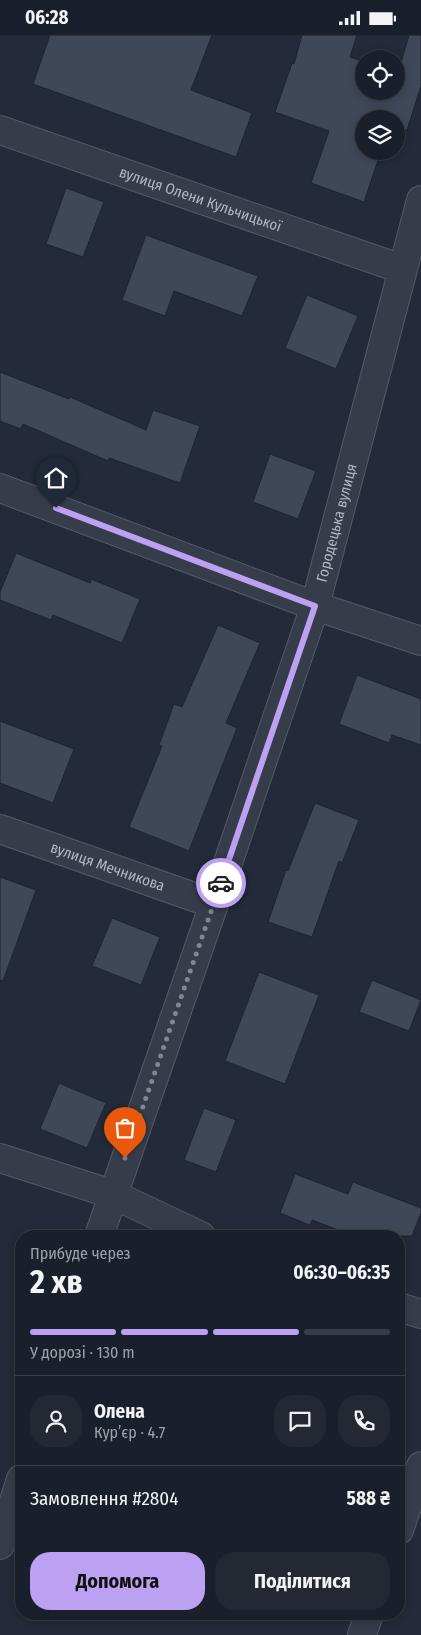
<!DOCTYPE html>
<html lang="uk">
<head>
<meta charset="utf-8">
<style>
  body { margin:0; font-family:"Fira Sans Condensed",sans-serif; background:#232833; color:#f1f3f6; height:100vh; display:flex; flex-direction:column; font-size:19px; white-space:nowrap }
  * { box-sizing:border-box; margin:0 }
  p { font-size:16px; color:#9fa3a9 }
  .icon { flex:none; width:28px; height:28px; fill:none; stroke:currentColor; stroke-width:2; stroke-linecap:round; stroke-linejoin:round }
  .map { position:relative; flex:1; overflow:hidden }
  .side { position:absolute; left:15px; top:1195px; width:390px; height:390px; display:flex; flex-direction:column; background:#1a202b; border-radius:20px; box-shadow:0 2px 8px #0003,0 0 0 1px #383e47 }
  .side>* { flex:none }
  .buttons { position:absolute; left:355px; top:15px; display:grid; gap:10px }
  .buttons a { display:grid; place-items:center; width:50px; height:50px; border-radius:50%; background:#1a202b; box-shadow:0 2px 8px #0003,0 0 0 1px #383e47; font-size:25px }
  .pin { position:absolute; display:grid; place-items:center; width:42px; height:42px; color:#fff; margin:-51px -21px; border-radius:50% 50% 50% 0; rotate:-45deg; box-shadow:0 0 5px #0007 }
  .pin .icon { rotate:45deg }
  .courier { position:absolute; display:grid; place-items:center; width:50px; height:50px; margin:-25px; border:4px solid #bca0f2; border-radius:50%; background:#fff; color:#222; box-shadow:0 1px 6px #0007 }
  .head em { font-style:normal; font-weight:700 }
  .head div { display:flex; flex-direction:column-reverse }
  .head { display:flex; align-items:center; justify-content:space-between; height:85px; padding:0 15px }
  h1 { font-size:32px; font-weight:700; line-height:38px }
  .bar { display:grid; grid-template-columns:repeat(4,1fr); gap:8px 5px; align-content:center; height:60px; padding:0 15px }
  .bar i { height:6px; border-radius:4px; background:#383e47 }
  .bar .active { background:#bca0f2 }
  .bar p { grid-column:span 4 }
  .line { display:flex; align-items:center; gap:12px; padding:0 15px; border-top:1px solid #383e47 }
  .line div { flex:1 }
  .round { display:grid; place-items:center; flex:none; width:52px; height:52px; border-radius:20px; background:#232833 }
  .primary-button { display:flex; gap:10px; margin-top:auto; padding:10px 15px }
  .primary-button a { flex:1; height:58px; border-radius:20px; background:#bca0f2; color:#111; font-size:20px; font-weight:700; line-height:58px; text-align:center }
  .primary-button a+a { background:#232833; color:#f1f3f6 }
  .status { display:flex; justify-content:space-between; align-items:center; height:35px; padding:0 25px; background:#1a202b; direction:ltr }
  .status svg { height:14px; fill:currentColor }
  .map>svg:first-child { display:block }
  .building { fill:#3f4858; stroke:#1e2330 }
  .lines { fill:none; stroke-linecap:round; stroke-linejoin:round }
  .minor-casing { stroke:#545a67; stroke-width:30 }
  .minor { stroke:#363c49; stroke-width:28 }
  .done { stroke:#7f8694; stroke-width:5; stroke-dasharray:0 9 }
  .route { stroke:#bca0f2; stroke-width:6 }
  .labels { text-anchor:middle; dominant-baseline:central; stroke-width:4; stroke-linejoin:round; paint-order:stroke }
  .street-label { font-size:15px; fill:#b1b7c5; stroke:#1c212e }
</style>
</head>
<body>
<div class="status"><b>06:28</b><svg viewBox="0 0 49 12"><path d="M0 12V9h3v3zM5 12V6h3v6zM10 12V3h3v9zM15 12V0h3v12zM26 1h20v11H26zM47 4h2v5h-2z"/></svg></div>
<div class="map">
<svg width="421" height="1600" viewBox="0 0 421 1600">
  <rect width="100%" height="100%" fill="#232a39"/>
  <path class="building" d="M 50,0 L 212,0 L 191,55 L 252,78 L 236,122 L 33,49 Z
    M 302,0 L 357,0 L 350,22 L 364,27 L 364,56 L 396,56 L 396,37 L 398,38 L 409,0 L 421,0 L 421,51 L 407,95 L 396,91 L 396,84 L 364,84 L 364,116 L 381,116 L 364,167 L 311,148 L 329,96 L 275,77 L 292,28 L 294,29 Z
    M 66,153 L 104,167 L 83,222 L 46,209 Z
    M 146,200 L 258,241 L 242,281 L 174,256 L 165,281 L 122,265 Z
    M 307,260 L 358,281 L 336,334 L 285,313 Z
    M 0,337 L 69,364 L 70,362 L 146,395 L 153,375 L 200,391 L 180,448 L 109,423 L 108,426 L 23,389 L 21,394 L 0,386 Z
    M 270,419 L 316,436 L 298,484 L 253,467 Z
    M 16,518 L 90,548 L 91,544 L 140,564 L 122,608 L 53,580 L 51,585 L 0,565 L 0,557 Z
    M 218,590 L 260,608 L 226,688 L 237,693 L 189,816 L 129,792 L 162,711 L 159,710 L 174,669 L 182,672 Z
    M 357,640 L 421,664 L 421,710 L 392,700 L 389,708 L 339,689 Z
    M 0,686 L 74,714 L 53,768 L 0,748 Z
    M 315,768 L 359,785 L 342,828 L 339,826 L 312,902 L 268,887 L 286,835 L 288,836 Z
    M 0,842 L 36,855 L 3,946 L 0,945 Z
    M 112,883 L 160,902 L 141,950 L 92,931 Z
    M 259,937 L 319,960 L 285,1049 L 225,1026 Z
    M 372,945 L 421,965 L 409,996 L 359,977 Z
    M 59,1048 L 106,1068 L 87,1113 L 40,1094 Z
    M 204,1073 L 236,1085 L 216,1137 L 184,1125 Z
    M 295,1139 L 348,1159 L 353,1147 L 421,1173 L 421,1178 L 412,1201 L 354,1201 L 312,1185 L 310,1190 L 280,1178 Z"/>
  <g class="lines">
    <defs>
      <g id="minor">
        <path id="s1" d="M 0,95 L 402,234"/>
        <path d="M 0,453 L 315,571 L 421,606"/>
        <path id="s2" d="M 0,794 L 214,869"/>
        <path d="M 0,1123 L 112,1159 L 201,1201"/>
        <path id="s3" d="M 99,1201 L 214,869 L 315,571 L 421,165"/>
        <path d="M 399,1272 L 421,1279"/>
        <path d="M 399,1495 L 421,1431"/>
        <path d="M 0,1510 L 21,1444"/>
        <path d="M 362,1600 L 369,1579"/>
      </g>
    </defs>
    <use href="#minor" class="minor-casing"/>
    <use href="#minor" class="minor"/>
  </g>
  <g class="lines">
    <path class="done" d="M 125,1123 L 221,848"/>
    <path class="route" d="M 56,473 L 315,571 L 221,848"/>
  </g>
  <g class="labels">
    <g class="street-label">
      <text stroke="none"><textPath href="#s1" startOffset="212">вулиця Олени Кульчицької</textPath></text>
      <text stroke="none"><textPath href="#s3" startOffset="752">Городецька вулиця</textPath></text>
      <text stroke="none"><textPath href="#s2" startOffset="114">вулиця Мечникова</textPath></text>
    </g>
  </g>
</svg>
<div class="buttons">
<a><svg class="icon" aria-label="locate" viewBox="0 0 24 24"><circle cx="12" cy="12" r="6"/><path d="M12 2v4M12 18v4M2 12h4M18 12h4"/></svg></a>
<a><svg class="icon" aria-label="layers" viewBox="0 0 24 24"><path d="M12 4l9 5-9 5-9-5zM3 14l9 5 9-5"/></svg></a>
</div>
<div class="pin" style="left:125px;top:1123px;background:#ea580c"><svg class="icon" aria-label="bag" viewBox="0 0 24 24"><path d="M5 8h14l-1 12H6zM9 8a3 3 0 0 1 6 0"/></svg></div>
<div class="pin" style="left:56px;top:473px;background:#1f2937"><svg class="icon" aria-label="home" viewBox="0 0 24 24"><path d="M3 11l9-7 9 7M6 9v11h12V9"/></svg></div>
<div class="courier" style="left:221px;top:848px"><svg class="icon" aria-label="car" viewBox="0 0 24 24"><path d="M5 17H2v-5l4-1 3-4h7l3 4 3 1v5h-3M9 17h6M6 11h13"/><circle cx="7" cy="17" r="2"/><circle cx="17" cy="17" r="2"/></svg></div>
<section class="side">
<div class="head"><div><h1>2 хв</h1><p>Прибуде через</p></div><em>06:30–06:35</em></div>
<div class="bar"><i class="active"></i><i class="active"></i><i class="active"></i><i></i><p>У дорозі · 130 m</p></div>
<div class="line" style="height:90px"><a class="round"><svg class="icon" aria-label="person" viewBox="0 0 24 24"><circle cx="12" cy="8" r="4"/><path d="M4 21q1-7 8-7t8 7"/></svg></a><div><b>Олена</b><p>Кур’єр · 4.7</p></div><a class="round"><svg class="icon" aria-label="chat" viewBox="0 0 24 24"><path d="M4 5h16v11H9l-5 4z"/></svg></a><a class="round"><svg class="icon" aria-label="phone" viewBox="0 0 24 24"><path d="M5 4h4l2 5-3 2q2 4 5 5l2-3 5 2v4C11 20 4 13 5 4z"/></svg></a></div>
<div class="line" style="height:65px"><div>Замовлення #2804</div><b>588 ₴</b></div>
<div class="primary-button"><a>Допомога</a><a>Поділитися</a></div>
</section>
</div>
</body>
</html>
